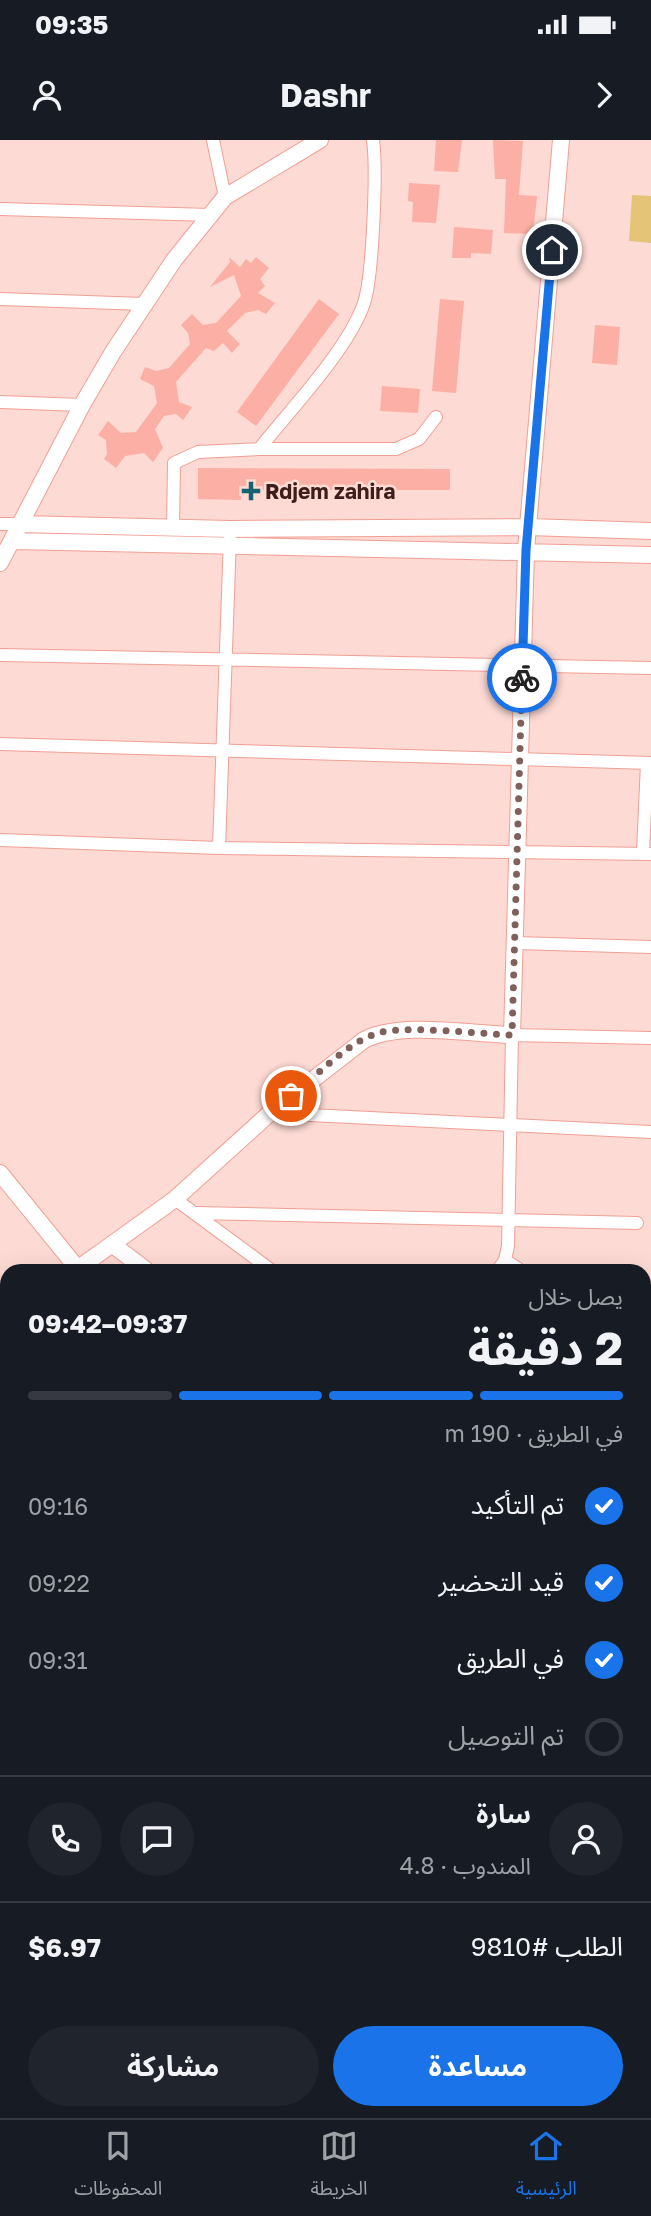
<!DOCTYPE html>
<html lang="ar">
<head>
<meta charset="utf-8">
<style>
  body { margin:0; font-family:"Golos Text","Noto Sans Arabic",sans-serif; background:#20242c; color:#f1f3f6; direction:rtl; height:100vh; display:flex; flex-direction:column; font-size:26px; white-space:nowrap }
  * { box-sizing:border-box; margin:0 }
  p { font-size:23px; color:#9ea1a6 }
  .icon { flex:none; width:38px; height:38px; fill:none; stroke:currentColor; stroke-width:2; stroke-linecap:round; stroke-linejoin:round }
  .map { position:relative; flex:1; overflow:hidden; direction:ltr }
  .details { position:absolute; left:0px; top:1124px; width:651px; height:856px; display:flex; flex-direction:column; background:#171b24; border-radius:21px 21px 0 0; box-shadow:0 7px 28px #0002; direction:rtl }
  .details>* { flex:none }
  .pin { position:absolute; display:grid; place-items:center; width:60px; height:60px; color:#fff; margin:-30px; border:4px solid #fff; border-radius:50%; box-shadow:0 2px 7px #0007 }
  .courier { position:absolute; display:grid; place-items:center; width:70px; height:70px; margin:-35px; border:5px solid #1a73e8; border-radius:50%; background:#fff; color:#222; box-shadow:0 2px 9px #0007 }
  .overview em { font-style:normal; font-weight:700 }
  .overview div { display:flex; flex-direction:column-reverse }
  .overview { display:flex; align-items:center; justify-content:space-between; height:119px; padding:0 28px }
  h1 { font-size:46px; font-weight:700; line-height:52px }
  .bar { display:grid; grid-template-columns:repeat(4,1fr); gap:10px 7px; align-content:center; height:84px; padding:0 28px }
  .bar i { height:9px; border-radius:5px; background:#363941 }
  .bar .active { background:#1a73e8 }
  .bar p { grid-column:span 4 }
  .line { display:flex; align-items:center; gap:18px; padding:0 28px; border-top:2px solid #363941 }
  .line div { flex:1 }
  .round { display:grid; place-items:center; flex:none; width:74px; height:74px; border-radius:37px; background:#20242c }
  ol { padding:0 28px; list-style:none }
  li { display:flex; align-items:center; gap:21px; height:77px }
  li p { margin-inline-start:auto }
  li .icon { padding:7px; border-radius:50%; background:#1a73e8; color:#fff; stroke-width:4 }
  li:last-child { color:#9ea1a6 }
  li i { width:38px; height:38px; border:4px solid #363941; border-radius:50% }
  .cta { display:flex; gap:14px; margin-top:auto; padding:14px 28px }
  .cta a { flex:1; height:80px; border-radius:42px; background:#1a73e8; color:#fff; font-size:28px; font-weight:700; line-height:80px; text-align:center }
  .cta a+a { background:#20242c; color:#f1f3f6 }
  .status { display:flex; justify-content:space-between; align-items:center; height:49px; padding:0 35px; background:#171b24; direction:ltr }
  .status svg { height:19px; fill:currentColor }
  header { display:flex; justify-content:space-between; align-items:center; height:91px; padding:0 28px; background:#171b24; font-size:32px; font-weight:700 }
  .dock { display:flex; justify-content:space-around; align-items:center; height:98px; border-top:2px solid #363941; background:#171b24; font-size:19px; color:#9ea1a6 }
  .dock a { display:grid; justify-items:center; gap:4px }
  .dock .active { color:#1a73e8 }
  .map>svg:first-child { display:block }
  .green { fill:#e4c578 }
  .building { fill:#fcafa4 }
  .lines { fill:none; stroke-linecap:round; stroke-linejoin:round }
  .minor-casing { stroke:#f19f94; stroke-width:14 }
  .tertiary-casing { stroke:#f19f94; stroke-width:18 }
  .minor { stroke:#fff; stroke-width:12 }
  .tertiary { stroke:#fff; stroke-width:16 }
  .done { stroke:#80605b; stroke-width:7; stroke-dasharray:0 12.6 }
  .route { stroke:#1a73e8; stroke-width:9 }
  .poi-dot { fill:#17636d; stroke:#fddad4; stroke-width:2.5 }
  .labels { text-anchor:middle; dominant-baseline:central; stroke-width:5; stroke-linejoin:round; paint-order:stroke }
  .poi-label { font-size:21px; font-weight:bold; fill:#3d1e1a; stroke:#fddad4; text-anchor:start }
</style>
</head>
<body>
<div class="status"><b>09:35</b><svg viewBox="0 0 49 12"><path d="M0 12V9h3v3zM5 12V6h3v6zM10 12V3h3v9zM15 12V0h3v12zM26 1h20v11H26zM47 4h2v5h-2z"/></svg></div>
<header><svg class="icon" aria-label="forward" viewBox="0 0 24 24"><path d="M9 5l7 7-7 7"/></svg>Dashr<svg class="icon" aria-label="person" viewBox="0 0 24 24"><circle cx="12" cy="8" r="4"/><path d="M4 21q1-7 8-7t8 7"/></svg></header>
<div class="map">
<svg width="651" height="1978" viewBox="0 0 651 1978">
  <rect width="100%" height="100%" fill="#fddad4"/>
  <path class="green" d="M 632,55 L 651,56 L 651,103 L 629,101 Z"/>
  <path class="building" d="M 436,0 L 462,0 L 458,32 L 434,31 Z
    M 493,0 L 523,1 L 519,55 L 537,56 L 533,94 L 504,93 L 506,39 L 495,39 Z
    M 409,43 L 440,45 L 436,83 L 412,82 L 413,62 L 408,61 Z
    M 454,87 L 493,90 L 491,114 L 471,113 L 471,118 L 452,118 Z
    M 229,117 L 240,127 L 246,119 L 251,123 L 256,117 L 269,128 L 260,139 L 265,146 L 258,153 L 275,163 L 266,174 L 258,170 L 245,173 L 227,191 L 240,204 L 232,213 L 223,203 L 214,211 L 206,208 L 176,242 L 179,262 L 192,267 L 183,280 L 176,274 L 164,276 L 155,289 L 163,308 L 153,322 L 144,313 L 125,316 L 116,328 L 104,319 L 107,314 L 106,300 L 98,295 L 108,281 L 121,293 L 136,292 L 157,263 L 154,246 L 140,239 L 145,227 L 156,231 L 169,228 L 190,204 L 188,193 L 181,185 L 192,174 L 203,185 L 216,183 L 241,156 L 234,135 L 210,147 L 230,122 Z
    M 319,159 L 339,174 L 256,286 L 237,272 Z
    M 440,159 L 464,161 L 456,253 L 432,251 Z
    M 595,185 L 620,187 L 617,225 L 592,223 Z
    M 382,246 L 420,249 L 418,273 L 380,271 Z
    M 198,328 L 450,329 L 450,350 L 241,350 L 241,360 L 198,359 Z"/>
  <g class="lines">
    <defs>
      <path id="minor" d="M 213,0 L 225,57
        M 0,69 L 210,75
        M 0,159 L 144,164
        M 0,262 L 82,265
        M 259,309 L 396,309 L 419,299 L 436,277
        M 0,384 L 19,384
        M 173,388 L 174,323 L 198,312 L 259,309 C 291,269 345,213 363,166 C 373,141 377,29 373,0
        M 0,515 L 651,528
        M 0,604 L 651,623
        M 0,700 L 219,708 L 651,714
        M 219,708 L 230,397
        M 643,713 L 647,623
        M 516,803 L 651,807
        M 270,973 L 651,992
        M 175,1059 L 271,1130
        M 197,1073 L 637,1083
        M 505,1120 L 520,1130
        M 498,1130 L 505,1120 L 508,1106 L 512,895 L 651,898
        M 644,1220 L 651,1225
        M 0,1274 L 7,1274
        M 644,1328 L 651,1333
        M 644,1418 L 651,1423
        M 0,1552 L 7,1553
        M 0,1692 L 7,1692"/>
      <path id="tertiary" d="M 19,384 L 230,389 L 529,387 L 651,391
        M 12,401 L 651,415
        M 0,423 L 82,265 L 113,212 L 174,120 L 225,57 L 320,0
        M 0,1033 L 78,1129
        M 113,1105 L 146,1130
        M 76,1130 L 175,1059 L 270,973 L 364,900 C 400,881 471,894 512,895 L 526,410 L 561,0
        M 0,1182 L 7,1177
        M 644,1512 L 651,1518
        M 0,1835 L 7,1835
        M 0,1854 L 7,1854
        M 644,1875 L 651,1875
        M 644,1892 L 651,1892
        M 640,1978 L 651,1970"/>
    </defs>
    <use href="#minor" class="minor-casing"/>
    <use href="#tertiary" class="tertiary-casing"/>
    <use href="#minor" class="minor"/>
    <use href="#tertiary" class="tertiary"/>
  </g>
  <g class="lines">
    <path class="done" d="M 291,956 C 317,936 346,903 378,893 C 404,885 480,894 512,895 L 522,538"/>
    <path class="route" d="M 522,538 L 526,410 L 552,110"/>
  </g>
  <path class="poi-dot" d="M247.5 340.5h7v7h7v7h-7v7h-7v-7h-7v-7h7z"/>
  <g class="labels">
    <g class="poi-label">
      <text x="265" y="351">Rdjem zahira</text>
    </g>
  </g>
</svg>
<div class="pin" style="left:291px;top:956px;background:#ea580c"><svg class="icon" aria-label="bag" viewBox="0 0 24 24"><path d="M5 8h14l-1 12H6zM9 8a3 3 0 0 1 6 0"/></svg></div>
<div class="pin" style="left:552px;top:110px;background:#1f2937"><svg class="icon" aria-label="home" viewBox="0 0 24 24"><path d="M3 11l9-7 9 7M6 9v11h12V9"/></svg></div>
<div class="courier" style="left:522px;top:538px"><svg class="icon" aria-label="bike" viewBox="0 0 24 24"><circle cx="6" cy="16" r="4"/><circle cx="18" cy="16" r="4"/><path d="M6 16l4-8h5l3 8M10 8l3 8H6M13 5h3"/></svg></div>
<section class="details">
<div class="overview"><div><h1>2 دقيقة</h1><p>يصل خلال</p></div><em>09:37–09:42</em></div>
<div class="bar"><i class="active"></i><i class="active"></i><i class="active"></i><i></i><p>في الطريق · 190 m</p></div>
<ol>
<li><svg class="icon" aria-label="check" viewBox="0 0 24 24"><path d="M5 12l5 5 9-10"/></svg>تم التأكيد<p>09:16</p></li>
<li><svg class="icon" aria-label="check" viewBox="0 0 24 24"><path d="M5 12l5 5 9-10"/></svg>قيد التحضير<p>09:22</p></li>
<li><svg class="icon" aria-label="check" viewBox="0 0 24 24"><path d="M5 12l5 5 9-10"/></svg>في الطريق<p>09:31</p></li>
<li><i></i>تم التوصيل</li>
</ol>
<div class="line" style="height:126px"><a class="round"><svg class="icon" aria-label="person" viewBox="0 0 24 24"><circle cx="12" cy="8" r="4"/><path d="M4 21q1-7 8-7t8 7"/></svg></a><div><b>سارة</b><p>المندوب · 4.8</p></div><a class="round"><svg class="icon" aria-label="chat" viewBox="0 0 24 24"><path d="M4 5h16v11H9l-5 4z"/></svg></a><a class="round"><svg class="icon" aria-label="phone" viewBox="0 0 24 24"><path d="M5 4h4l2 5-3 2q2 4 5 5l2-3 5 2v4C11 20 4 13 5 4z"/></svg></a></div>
<div class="line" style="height:91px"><div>الطلب #9810</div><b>$6.97</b></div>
<div class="cta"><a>مساعدة</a><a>مشاركة</a></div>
</section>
</div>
<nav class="dock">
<a class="active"><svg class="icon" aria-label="home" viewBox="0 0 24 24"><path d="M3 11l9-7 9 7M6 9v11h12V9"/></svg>الرئيسية</a>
<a><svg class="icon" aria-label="map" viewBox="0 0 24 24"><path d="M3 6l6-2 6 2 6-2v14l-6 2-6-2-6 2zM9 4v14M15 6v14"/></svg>الخريطة</a>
<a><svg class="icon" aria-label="saved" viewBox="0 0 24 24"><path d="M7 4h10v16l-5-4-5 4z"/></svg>المحفوظات</a>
</nav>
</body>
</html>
